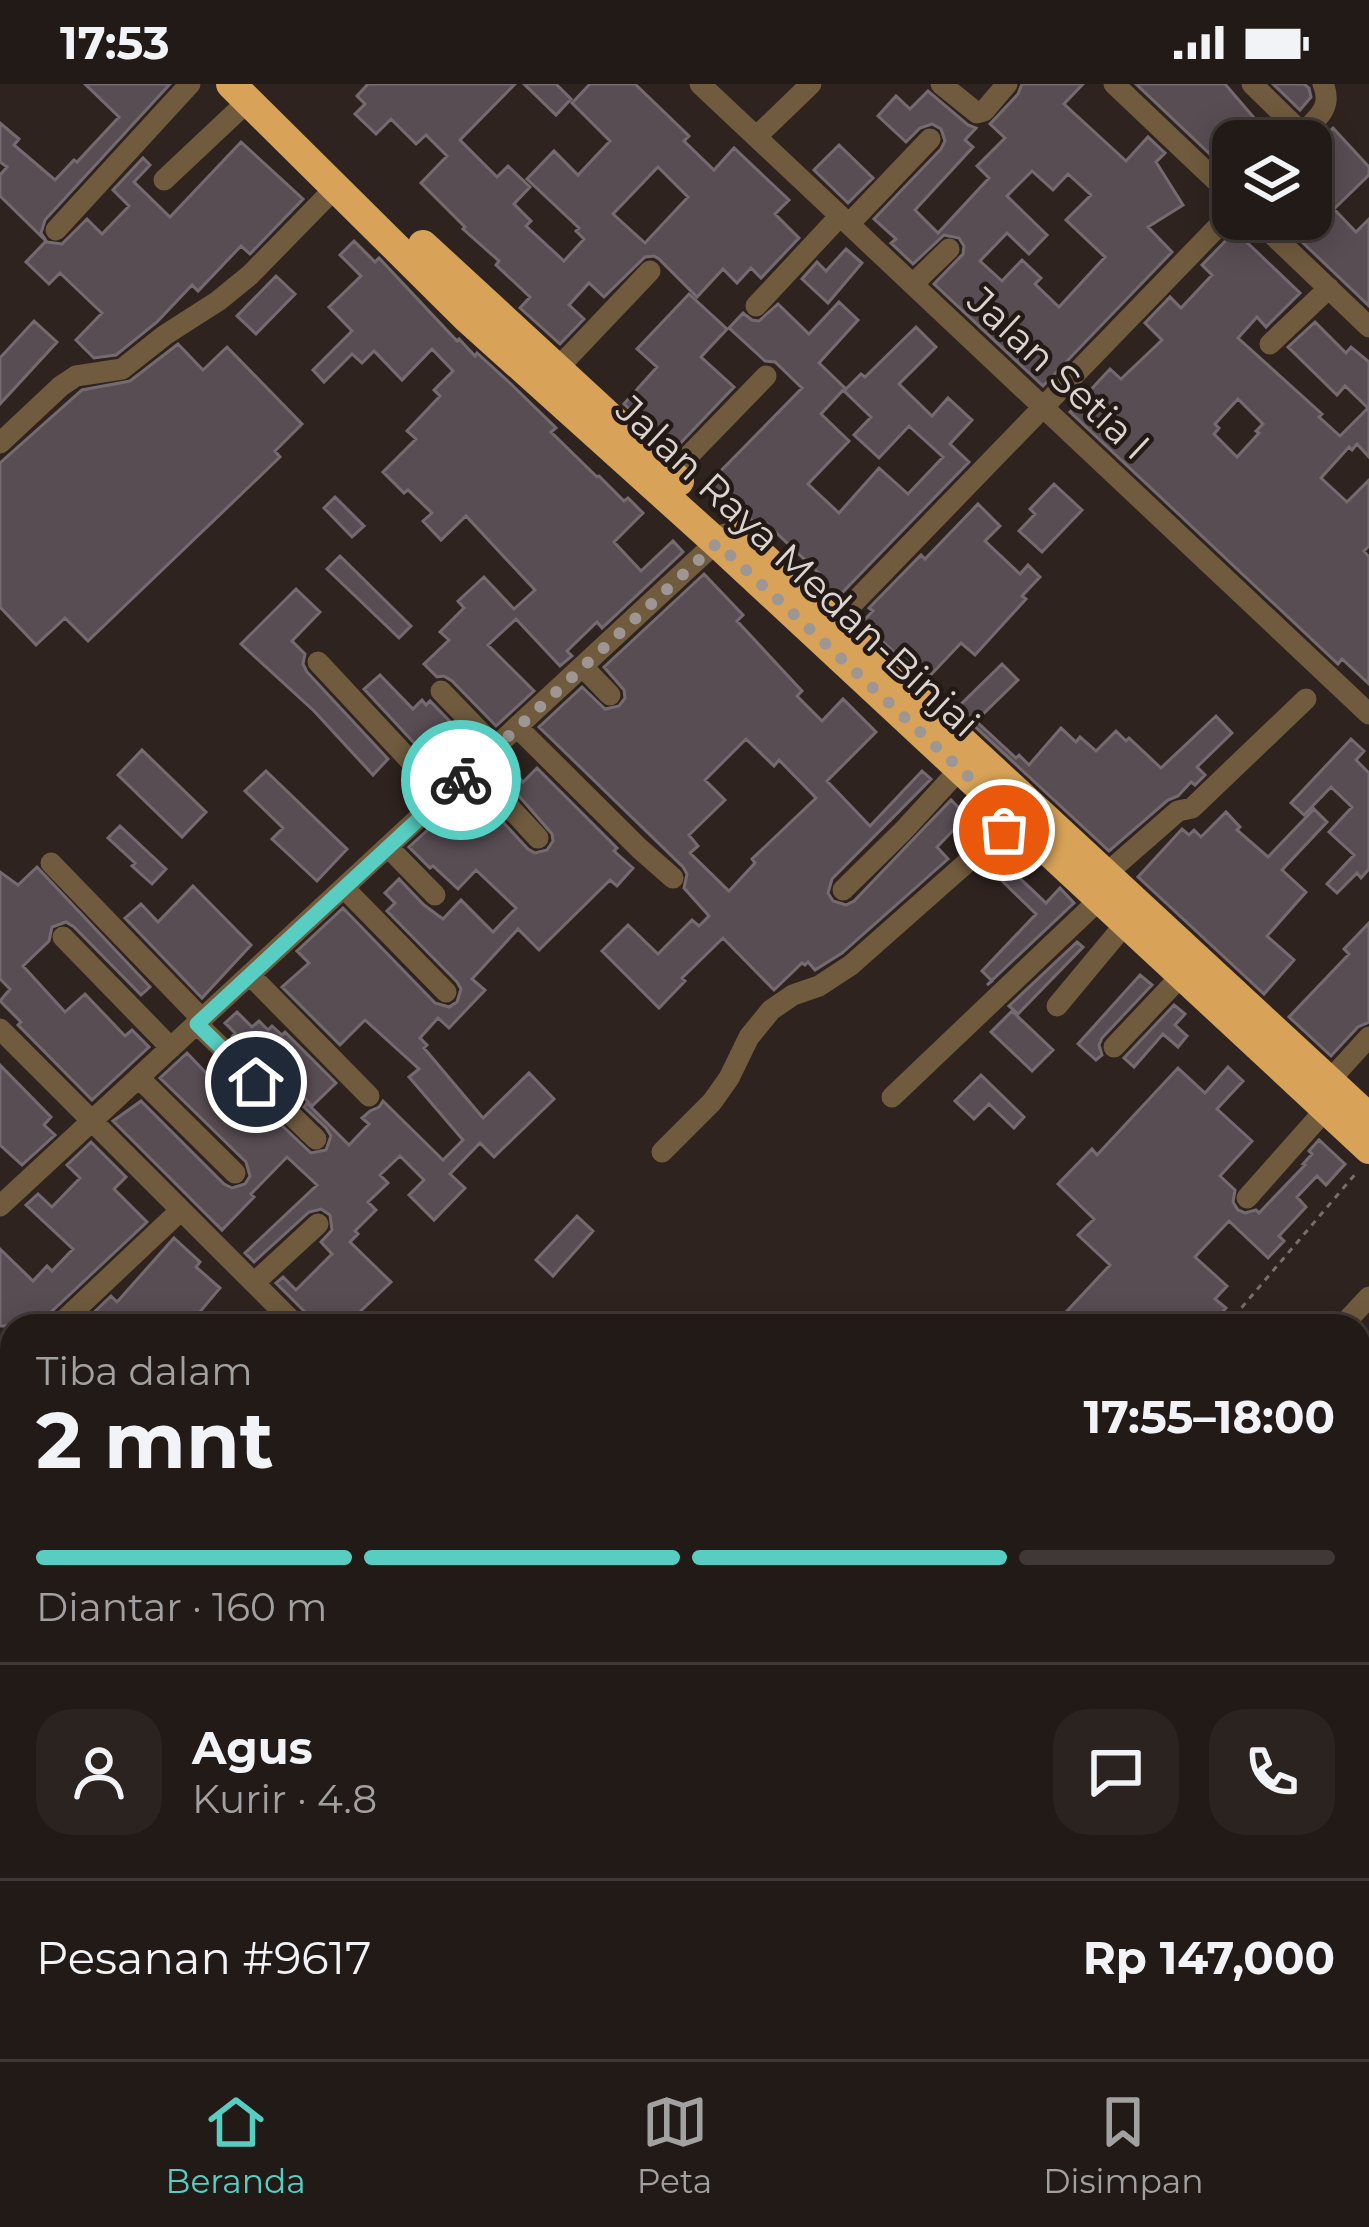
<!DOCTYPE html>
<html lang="id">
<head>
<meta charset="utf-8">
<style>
  body { margin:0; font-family:Montserrat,sans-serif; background:#2a2320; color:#f1f3f6; height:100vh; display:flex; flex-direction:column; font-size:45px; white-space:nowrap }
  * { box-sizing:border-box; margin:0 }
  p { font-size:39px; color:#a2a1a1 }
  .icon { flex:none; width:66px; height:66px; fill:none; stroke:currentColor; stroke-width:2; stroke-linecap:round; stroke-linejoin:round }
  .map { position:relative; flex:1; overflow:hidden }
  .sheet { position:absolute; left:0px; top:1230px; width:1371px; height:747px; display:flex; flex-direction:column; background:#221a17; border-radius:36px 36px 0 0; box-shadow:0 6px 30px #0003,0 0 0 3px #3f3836 }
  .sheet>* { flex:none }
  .controls { position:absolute; left:1212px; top:36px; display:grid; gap:24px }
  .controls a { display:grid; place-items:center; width:120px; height:120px; border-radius:24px; background:#221a17; box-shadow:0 6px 30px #0003,0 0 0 3px #3f3836; font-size:60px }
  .pin { position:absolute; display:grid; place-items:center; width:102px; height:102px; color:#fff; margin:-51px; border:6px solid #fff; border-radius:50%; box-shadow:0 3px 12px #0007 }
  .courier { position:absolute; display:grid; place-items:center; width:120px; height:120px; margin:-60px; border:9px solid #57cec1; border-radius:50%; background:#fff; color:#222; box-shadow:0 3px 15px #0007 }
  .head em { font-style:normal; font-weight:700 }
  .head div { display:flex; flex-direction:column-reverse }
  .head { display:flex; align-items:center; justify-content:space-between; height:204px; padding:0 36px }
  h1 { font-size:78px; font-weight:700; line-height:90px }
  .bar { display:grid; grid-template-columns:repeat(4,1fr); gap:18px 12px; align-content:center; height:144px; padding:0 36px }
  .bar i { height:15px; border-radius:9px; background:#3f3836 }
  .bar .on { background:#57cec1 }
  .bar p { grid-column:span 4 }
  .line { display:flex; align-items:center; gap:30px; padding:0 36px; border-top:3px solid #3f3836 }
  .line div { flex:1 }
  .round { display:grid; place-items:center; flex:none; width:126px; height:126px; border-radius:36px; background:#2a2320 }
  .status { display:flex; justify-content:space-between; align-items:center; height:84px; padding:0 60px; background:#221a17; direction:ltr }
  .status svg { height:33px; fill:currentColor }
  .dock { display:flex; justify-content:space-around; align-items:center; height:168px; border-top:3px solid #3f3836; background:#221a17; font-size:33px; color:#a2a1a1 }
  .dock a { display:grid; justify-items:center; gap:6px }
  .dock .on { color:#57cec1 }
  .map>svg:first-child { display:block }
  .building { fill:#584d53; stroke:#766a71; stroke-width:3; fill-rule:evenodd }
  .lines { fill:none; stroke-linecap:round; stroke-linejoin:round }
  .path { stroke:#786e6b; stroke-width:3; stroke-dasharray:6 6; stroke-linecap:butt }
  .minor { stroke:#705b3e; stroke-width:21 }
  .highway { stroke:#d8a358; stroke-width:30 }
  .done { stroke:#9e9693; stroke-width:12; stroke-dasharray:0 21.6 }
  .route { stroke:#57cec1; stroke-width:15 }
  .labels { text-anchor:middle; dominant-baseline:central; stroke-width:9; stroke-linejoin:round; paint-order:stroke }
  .street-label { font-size:39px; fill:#dbd4d1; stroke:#241a15 }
</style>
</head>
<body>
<div class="status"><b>17:53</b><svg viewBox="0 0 49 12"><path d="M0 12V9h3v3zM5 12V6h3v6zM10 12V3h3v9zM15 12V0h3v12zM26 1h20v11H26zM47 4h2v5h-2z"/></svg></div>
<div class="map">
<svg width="1369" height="1975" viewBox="0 0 1369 1975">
  <rect width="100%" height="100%" fill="#2e231f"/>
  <path class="building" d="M 85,0 L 170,0 L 45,136 L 41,149 L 47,158 L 62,160 L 87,135 L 102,150 L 129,122 L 113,106 L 143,74 L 150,81 L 134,98 L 170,133 L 241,58 L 303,115 L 250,170 L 241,162 L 198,207 L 192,201 L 157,238 L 116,271 L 94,274 L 76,256 L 102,229 L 60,189 L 49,200 L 26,178 L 46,157 L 0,112 L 0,91 L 7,83 L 0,78 L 0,39 L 19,55 L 14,61 L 55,96 L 74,76 L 77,78 L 119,33 Z
    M 368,0 L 515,0 L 460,56 L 497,93 L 508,82 L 530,103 L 514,120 L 531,137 L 526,142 L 564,177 L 584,155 L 576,147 L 579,144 L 527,95 L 554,67 L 578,91 L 610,57 L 572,19 L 590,0 L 635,0 L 689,52 L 684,57 L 714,86 L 734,64 L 789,116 L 775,130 L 799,154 L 761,194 L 751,184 L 737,199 L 723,185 L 697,213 L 659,175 L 654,172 L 645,173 L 604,213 L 589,199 L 569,221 L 584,235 L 560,260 L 520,224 L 530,213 L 496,181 L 499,177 L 463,145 L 465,143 L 421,99 L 447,72 L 426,51 L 416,60 L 391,35 L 376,50 L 355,30 L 365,20 L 357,12 ZM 658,83 L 688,113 L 645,159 L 613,130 Z
    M 524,0 L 556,0 L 571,15 L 556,31 Z
    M 1022,0 L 1083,0 L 1064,20 L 1126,77 L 1148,53 L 1165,69 L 1156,78 L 1183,121 L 1148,143 L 1172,168 L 1043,302 L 934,200 L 963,170 L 964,162 L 959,154 L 944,151 L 913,180 L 891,159 L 896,155 L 874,135 L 941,65 L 945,57 L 941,45 L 932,40 L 920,44 L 906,58 L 878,32 L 896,12 L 910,25 L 928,7 L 968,41 L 976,44 L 965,56 L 973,63 L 915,126 L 938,149 L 989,94 L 977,82 L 1005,54 L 990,40 L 1018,10 ZM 1032,87 L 1053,106 L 1068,90 L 1091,111 L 1066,136 L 1105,173 L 1059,223 L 1035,200 L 1041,194 L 1022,176 L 1002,197 L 980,177 L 1007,149 L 1029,170 L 1047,151 L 1007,112 Z
    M 1136,0 L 1225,0 L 1261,42 L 1262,40 L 1280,57 L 1233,57 L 1233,92 Z
    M 1273,0 L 1304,0 L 1309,4 L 1311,13 L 1300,26 Z
    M 1333,44 L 1369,83 L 1369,91 L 1334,125 L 1356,148 L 1369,135 L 1369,222 L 1278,135 L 1311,135 L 1311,64 Z
    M 839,61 L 873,94 L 848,119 L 814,86 Z
    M 1235,147 L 1300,209 L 1266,243 L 1257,233 L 1238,254 L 1322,330 L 1319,333 L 1340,352 L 1368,324 L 1345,302 L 1337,311 L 1288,263 L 1315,238 L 1346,269 L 1351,263 L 1369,278 L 1369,373 L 1357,360 L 1352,366 L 1349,363 L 1321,394 L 1347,418 L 1369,396 L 1369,462 L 1364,467 L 1369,473 L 1369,600 L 1342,575 L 1338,580 L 1070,328 L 1110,285 L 1121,295 L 1162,256 L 1145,239 L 1170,213 L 1181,224 L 1212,191 L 1202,181 ZM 1238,315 L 1263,340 L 1256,347 L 1259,349 L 1237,373 L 1214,350 L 1219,344 L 1215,340 Z
    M 354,157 L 375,178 L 379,174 L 457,257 L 459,255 L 475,272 L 477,269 L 511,300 L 556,344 L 551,348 L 597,393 L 599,392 L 624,417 L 628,414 L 643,429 L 614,458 L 641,487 L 673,457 L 683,468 L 602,544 L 597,538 L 567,567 L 572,572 L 560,582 L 516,535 L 488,561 L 534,607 L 496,642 L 452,597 L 444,592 L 437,593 L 424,580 L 449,556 L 440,548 L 464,524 L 458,517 L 484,493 L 514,525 L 535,506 L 466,432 L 441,456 L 423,437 L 432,429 L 408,406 L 404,409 L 383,388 L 416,355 L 407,347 L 440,312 L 434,306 L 453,287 L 432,265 L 402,296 L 374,267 L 362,279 L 352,270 L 324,298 L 313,286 L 352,247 L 329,223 L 361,192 L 340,171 Z
    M 846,165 L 862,179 L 828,219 L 802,195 L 817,178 L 826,187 Z
    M 276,192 L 295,210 L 256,250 L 237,232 Z
    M 689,210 L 727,245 L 701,273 L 734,303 L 674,366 L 624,320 L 657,283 L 637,265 Z
    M 839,218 L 858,236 L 819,279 L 845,304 L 821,330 L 849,357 L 808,400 L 839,429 L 879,384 L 908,410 L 943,373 L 909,342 L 879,374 L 854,351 L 871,333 L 844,307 L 861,290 L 865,293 L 916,243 L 936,263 L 899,300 L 932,332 L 948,314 L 972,336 L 950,360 L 969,378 L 837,514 L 821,498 L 824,494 L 768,441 L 763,446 L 749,434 L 730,425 L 706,402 L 802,304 L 775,278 L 765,277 L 729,244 L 743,229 L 752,236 L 759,237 L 778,220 L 809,250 Z
    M 34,237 L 57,258 L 0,320 L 0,274 Z
    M 178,260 L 203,286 L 227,263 L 302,340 L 275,367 L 280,373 L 88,557 L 65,534 L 36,561 L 0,523 L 0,379 L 82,306 L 130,297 Z
    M 1054,400 L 1082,426 L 1042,468 L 1019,447 L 1035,430 L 1030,425 Z
    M 335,413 L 364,442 L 352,453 L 324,424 Z
    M 978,420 L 1000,442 L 985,457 L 1020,490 L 1028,481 L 1040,493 L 1022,512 L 1026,515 L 975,571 L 961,559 L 925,597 L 862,538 L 873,527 L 869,524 L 921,471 L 925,475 Z
    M 340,472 L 411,542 L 399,554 L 327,485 Z
    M 704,490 L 743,531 L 737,537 L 802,607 L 797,612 L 822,637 L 843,615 L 876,648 L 827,697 L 870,742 L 922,687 L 931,695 L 832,795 L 828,809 L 833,817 L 846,821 L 854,817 L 951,716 L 967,732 L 937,763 L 948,775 L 842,869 L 815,886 L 808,878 L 805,881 L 802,879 L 774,906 L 723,854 L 682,894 L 685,897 L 659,924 L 602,867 L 628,841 L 658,870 L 692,836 L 699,842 L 709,832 L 684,804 L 687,790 L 683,783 L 539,643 L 582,603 L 605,625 L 619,622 L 625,614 L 624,606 L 604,583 ZM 746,655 L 774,682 L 779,676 L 816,714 L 752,775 L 755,779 L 729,807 L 690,769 L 698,762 L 689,751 L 725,716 L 705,696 Z
    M 296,505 L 320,528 L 292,557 L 305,570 L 303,580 L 307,588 L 388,675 L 373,691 L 314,627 L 241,560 Z
    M 1002,580 L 1018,596 L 976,637 L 1016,674 L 1019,671 L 1029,681 L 1061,644 L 1076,658 L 1080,653 L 1096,667 L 1116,647 L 1126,657 L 1129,654 L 1161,684 L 1216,632 L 1232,649 L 1197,683 L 1205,691 L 1195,701 L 1191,698 L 1178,712 L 1168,716 L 1109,767 L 956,625 Z
    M 380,591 L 413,625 L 422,616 L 426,621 L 430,617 L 474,662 L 460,676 L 430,646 L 415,660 L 364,605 Z
    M 1351,655 L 1364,667 L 1356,676 L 1369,689 L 1369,785 L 1361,794 L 1357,789 L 1337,809 L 1327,800 L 1354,771 L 1329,748 L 1352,723 L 1331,703 L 1304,731 L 1291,719 Z
    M 142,666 L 206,728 L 182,753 L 118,691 Z
    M 507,681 L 523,698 L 537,684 L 617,764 L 614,767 L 633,784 L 617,802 L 610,796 L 539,866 L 518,845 L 472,895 L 485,906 L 449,944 L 438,934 L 420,954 L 427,961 L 424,964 L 483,1034 L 529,989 L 554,1015 L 494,1073 L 480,1059 L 450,1090 L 465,1104 L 434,1136 L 409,1111 L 424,1096 L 400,1072 L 380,1091 L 388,1099 L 368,1118 L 376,1126 L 355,1147 L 358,1150 L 350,1158 L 391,1198 L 345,1242 L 312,1242 L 308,1231 L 276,1199 L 283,1193 L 296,1206 L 332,1170 L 321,1158 L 332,1146 L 330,1131 L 321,1125 L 309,1128 L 254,1178 L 245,1169 L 317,1101 L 287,1073 L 251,1110 L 254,1113 L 222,1146 L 113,1037 L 141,1017 L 224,1100 L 232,1104 L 245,1100 L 250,1092 L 246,1078 L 160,994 L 187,969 L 211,994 L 221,984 L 311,1069 L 326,1066 L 331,1052 L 326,1044 L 304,1023 L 307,1019 L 349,1061 L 369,1040 L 362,1034 L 370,1027 L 379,1023 L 383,1017 L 443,1076 L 463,1056 L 409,993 L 419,985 L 365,936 L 340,961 L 282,903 L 309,879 L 297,867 L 343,824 L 435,919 L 449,923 L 457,918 L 461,905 L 457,898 L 387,827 L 395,819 L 385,809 L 399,795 L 424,821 L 443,835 L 461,816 L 493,848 L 516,824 L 476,786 L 458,805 L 433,782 L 430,784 L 409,763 L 467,710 L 471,715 L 477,710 L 528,765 L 535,769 L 547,766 L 553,757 L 552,750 L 499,689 Z
    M 266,687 L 347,765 L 317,797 L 272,755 L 283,744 L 245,707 Z
    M 1314,725 L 1327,738 L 1282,786 L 1306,808 L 1267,852 L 1294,876 L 1264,910 L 1138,793 L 1182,745 L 1189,751 L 1194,746 L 1201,753 L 1226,728 L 1240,743 L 1237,746 L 1268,773 Z
    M 120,742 L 166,785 L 152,800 L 132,782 L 135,779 L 108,754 Z
    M 1005,780 L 1046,819 L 1060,804 L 1074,819 L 987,901 L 992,897 L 982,887 L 1036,830 L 995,790 Z
    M 37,783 L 150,903 L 141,911 L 74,843 L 66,838 L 52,843 L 49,857 L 23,882 L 65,928 L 85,910 L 125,952 L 132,946 L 149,963 L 92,1016 L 18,941 L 21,938 L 0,917 L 10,905 L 0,895 L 0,788 L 18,801 Z
    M 193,802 L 251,861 L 202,914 L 125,834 L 141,820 L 158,838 Z
    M 1369,839 L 1369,938 L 1358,943 L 1331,972 L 1289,933 L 1349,870 L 1344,865 Z
    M 1077,858 L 1083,863 L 1018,930 L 1009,922 Z
    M 1140,891 L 1152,901 L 1102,954 L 1099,961 L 1102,971 L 1096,976 L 1078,960 Z
    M 1174,921 L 1185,930 L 1175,941 L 1187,952 L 1178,963 L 1163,950 L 1134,983 L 1124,974 Z
    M 1012,927 L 1053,966 L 1032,987 L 991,948 Z
    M 237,928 L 252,943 L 259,937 L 268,946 L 272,942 L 282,951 L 285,948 L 336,999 L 312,1022 L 277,985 L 272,991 L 232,953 L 235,949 L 225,939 Z
    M 0,981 L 51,1033 L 44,1041 L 55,1051 L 22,1081 L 0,1061 Z
    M 1228,983 L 1243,997 L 1217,1025 L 1252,1057 L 1220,1092 L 1235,1106 L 1233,1118 L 1238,1126 L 1245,1129 L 1256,1126 L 1259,1129 L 1305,1081 L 1303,1080 L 1312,1070 L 1309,1067 L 1319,1056 L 1345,1080 L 1326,1101 L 1317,1092 L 1297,1113 L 1306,1123 L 1279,1152 L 1284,1157 L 1268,1174 L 1229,1137 L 1195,1173 L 1227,1202 L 1215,1215 L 1226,1224 L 1210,1242 L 1053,1242 L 1110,1181 L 1078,1151 L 1094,1135 L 1058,1100 L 1092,1065 L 1097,1071 L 1178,984 L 1205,1009 Z
    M 981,991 L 1024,1033 L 1014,1044 L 989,1020 L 974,1035 L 955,1017 Z
    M 91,1058 L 126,1093 L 114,1105 L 147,1138 L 48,1231 L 43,1242 L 0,1242 L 0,1165 L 33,1197 L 47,1182 L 52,1187 L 73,1165 L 26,1121 L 38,1110 L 52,1123 L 80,1094 L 67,1081 Z
    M 577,1132 L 593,1147 L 553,1192 L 536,1176 Z
    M 174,1154 L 200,1178 L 196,1183 L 220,1204 L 188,1242 L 80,1242 L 111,1212 L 117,1218 Z"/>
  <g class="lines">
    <path class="path" d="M 1226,1242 L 1357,1088"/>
    <path class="minor" d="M 700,0 L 1369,630
      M 941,0 L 977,29 L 984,27 L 1007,0
      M 1114,0 L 1233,113
      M 1252,0 L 1302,49
      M 756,53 L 811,0
      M 1295,57 C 1311,38 1335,27 1323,0
      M 164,96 L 248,17
      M 1256,135 L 1369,243
      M 849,140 L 930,55
      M 56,146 L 190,0
      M 913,200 L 949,165
      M 756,222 L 840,132
      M 1270,260 L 1329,204
      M 557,285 L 650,187
      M 0,359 L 61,302 L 76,292 L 122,285 L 165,251 L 218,217 L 250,191 L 336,103
      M 671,390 L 766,292
      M 835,538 L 1233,127
      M 318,578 L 443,712
      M 583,583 L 610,611
      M 441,607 L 496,664
      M 517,643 L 640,765 L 673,794
      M 473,684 L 538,754
      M 388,763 L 435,811
      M 51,779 L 202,935
      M 1106,790 L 1178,727 L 1192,724 L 1306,615
      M 344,804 L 446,908
      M 843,806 L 903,747 L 960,685
      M 63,853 L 171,964
      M 250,891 L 369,1012
      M 1057,922 L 1126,839
      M 197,940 L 316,1055
      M 0,945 L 297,1242
      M 1114,963 L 1182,891
      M 139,994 L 235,1089
      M 1329,997 L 1369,953
      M 892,1013 L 1100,815
      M 662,1068 L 712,1018 L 729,994 L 749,953 L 771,926 L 793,911 L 819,902 L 851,881 L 1015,736
      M 1247,1114 L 1326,1025
      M 0,1122 L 725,450
      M 254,1199 L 318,1140
      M 58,1242 L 181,1126
      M 1342,1242 L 1369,1213
      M 0,1297 L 12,1285
      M 0,1599 L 12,1587
      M 0,1960 L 15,1975
      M 131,1965 L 140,1975
      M 845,1965 L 855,1975
      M 1018,1965 L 1028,1975
      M 105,1975 L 116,1965
      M 612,1975 L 622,1965
      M 680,1975 L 691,1965
      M 883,1975 L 892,1965"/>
    <path class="highway" d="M 231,0 L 467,234 L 717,459 L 1369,1065
      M 423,161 L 679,397
      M 737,449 L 1369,1034"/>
  </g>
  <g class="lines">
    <path class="done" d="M 461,696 L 717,459 L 1015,736 L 1004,746"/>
    <path class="route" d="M 256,998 L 197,940 L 461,696"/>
  </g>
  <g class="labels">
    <g class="street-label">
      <text transform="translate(1059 289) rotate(43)">Jalan Setia I</text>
      <text transform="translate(798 482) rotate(43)">Jalan Raya Medan-Binjai</text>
    </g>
  </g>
</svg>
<div class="controls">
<a><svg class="icon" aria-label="layers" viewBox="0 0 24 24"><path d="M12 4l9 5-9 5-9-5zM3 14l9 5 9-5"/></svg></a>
</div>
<div class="pin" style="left:1004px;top:746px;background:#ea580c"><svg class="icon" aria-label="bag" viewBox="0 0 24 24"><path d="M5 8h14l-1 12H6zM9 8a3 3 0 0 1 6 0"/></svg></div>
<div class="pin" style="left:256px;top:998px;background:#1f2937"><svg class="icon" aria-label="home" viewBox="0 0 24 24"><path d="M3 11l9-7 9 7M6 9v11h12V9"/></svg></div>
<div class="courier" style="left:461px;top:696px"><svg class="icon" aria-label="bike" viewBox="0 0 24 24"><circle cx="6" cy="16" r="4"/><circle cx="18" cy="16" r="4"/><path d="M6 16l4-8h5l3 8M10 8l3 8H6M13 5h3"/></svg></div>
<section class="sheet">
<div class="head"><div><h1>2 mnt</h1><p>Tiba dalam</p></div><em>17:55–18:00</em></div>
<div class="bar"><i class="on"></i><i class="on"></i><i class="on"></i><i></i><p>Diantar · 160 m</p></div>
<div class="line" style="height:216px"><a class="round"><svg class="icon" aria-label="person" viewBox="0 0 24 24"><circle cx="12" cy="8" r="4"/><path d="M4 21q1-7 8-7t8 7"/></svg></a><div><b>Agus</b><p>Kurir · 4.8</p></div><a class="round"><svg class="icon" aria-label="chat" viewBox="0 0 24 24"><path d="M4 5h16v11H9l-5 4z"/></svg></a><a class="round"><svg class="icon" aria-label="phone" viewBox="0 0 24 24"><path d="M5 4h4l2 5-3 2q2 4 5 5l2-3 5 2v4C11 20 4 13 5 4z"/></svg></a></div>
<div class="line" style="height:156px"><div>Pesanan #9617</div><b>Rp 147,000</b></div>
</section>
</div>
<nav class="dock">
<a class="on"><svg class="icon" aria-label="home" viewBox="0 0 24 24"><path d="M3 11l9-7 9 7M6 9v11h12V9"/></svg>Beranda</a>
<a><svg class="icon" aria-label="map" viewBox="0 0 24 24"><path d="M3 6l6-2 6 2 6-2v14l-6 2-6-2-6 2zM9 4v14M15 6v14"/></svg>Peta</a>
<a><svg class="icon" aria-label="saved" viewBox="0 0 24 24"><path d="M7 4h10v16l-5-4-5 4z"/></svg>Disimpan</a>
</nav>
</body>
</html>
